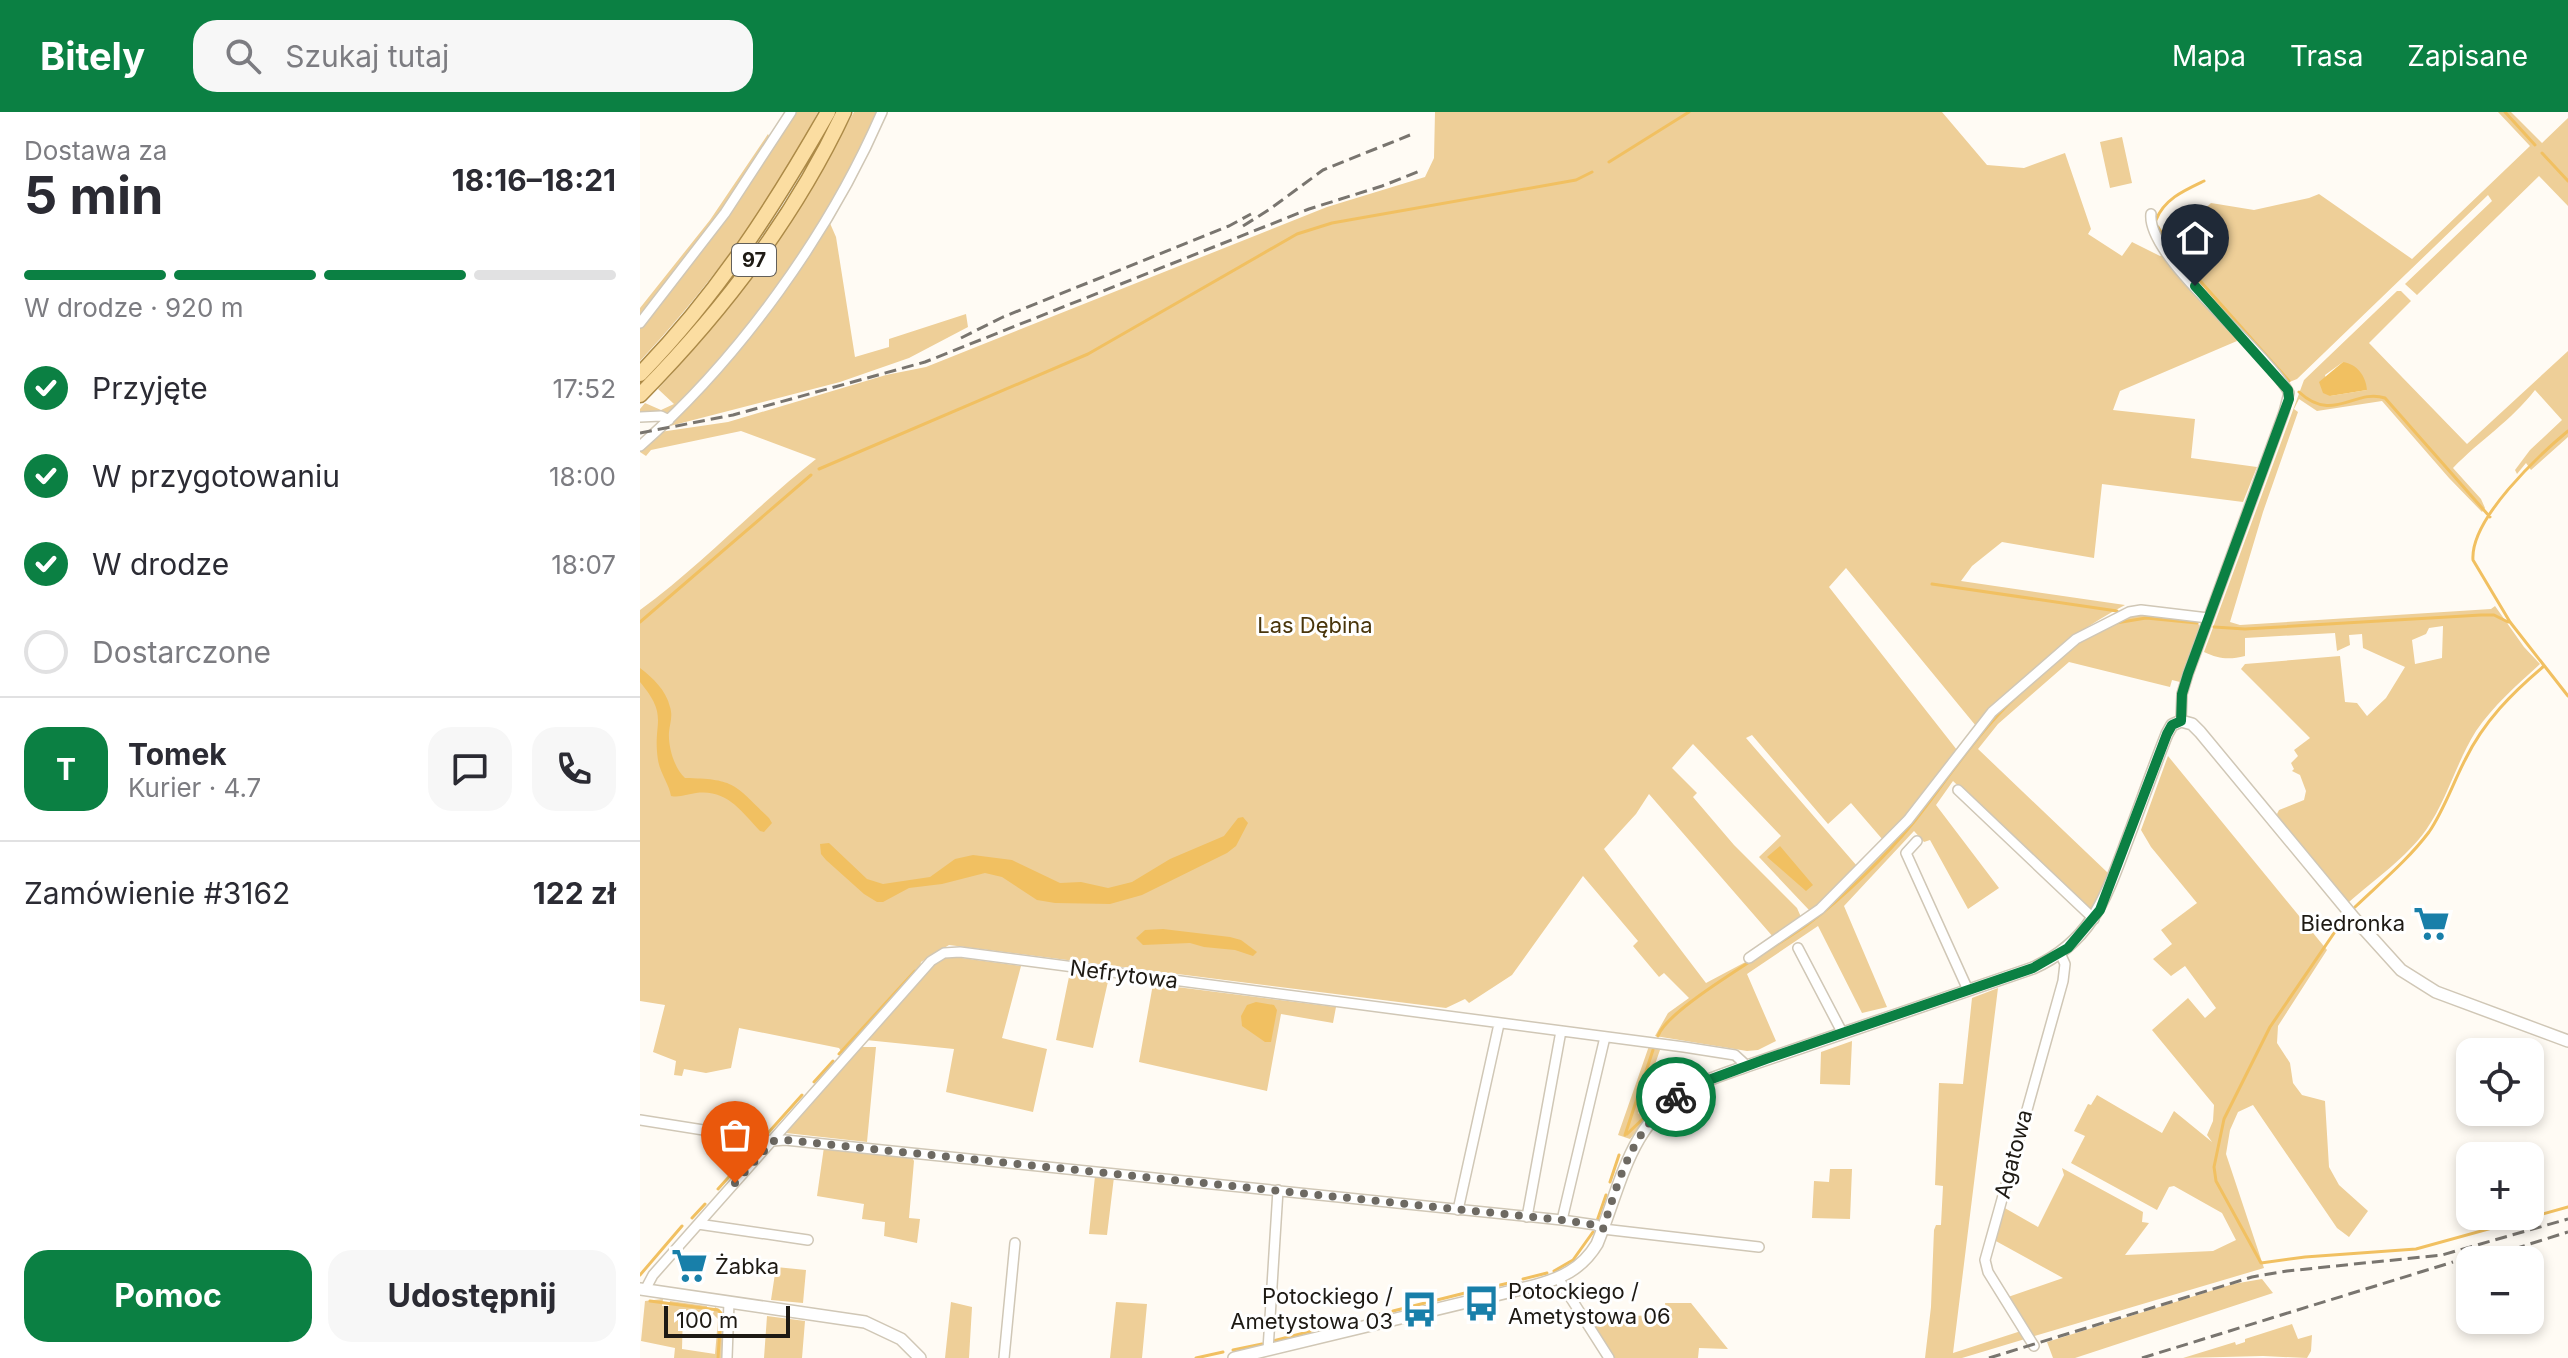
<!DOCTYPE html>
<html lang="pl">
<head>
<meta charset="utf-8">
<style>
  body { margin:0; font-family:Inter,sans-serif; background:#f7f7f7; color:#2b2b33; height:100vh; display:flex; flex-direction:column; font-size:30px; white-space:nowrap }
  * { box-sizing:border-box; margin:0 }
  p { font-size:26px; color:#7c7c81 }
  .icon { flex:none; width:44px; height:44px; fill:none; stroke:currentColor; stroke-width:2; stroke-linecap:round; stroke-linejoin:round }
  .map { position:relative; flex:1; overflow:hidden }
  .side { display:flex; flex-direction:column; background:#fff; width:640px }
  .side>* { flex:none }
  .controls { position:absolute; left:1816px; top:926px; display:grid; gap:16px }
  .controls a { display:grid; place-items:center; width:88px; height:88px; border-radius:16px; background:#fff; box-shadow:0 4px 12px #0003; font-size:40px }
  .scale { position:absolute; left:24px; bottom:20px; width:126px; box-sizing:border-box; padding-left:8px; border:4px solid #1e1a14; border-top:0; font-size:22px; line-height:28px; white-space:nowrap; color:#1e1a14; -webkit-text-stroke:6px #fff; paint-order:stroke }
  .pin { position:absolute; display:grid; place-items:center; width:68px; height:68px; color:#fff; margin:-82px -34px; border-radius:50% 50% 50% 0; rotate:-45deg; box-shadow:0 0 8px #0007 }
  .pin .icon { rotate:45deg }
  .courier { position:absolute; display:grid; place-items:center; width:80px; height:80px; margin:-40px; border:6px solid #0b8043; border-radius:50%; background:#fff; color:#222; box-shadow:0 2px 10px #0007 }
  .overview em { font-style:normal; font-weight:700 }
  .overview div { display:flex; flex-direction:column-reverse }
  .overview { display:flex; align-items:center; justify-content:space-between; height:136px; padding:0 24px }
  h1 { font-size:52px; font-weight:700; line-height:60px }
  .bar { display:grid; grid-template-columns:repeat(4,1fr); gap:12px 8px; align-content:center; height:96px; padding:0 24px }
  .bar i { height:10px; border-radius:6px; background:#e1e1e2 }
  .bar .selected { background:#0b8043 }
  .bar p { grid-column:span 4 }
  .line { display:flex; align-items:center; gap:20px; padding:0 24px; border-top:2px solid #e1e1e2 }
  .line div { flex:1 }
  .round { display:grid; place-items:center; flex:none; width:84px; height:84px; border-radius:24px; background:#f7f7f7 }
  ol { padding:0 24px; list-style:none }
  li { display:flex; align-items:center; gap:24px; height:88px }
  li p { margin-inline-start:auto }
  li .icon { padding:8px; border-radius:50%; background:#0b8043; color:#fff; stroke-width:4 }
  li:last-child { color:#7c7c81 }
  li i { width:44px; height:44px; border:4px solid #e1e1e2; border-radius:50% }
  .primary-button { display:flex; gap:16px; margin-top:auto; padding:16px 24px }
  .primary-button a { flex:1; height:92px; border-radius:24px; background:#0b8043; color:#fff; font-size:32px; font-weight:700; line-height:92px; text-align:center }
  .primary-button a+a { background:#f7f7f7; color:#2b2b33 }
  header { display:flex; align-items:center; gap:48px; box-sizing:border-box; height:112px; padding:0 40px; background:#0b8043; color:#fff }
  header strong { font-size:38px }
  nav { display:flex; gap:44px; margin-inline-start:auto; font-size:28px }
  .search { width:560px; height:72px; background:#f7f7f7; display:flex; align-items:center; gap:20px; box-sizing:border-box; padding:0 28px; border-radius:24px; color:#7c7c81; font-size:30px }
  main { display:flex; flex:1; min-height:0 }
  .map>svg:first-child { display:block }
  .green { fill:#eecf98; fill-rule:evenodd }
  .water { fill:#f1c061 }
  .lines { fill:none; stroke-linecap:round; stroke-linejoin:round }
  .stream { stroke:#f1c061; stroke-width:3 }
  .minor-casing { stroke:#d0c7b6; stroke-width:12 }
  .tertiary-casing { stroke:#d0c7b6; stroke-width:14 }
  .primary-casing { stroke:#ac8a47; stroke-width:17 }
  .minor { stroke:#fff; stroke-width:9 }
  .tertiary { stroke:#fff; stroke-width:11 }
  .primary { stroke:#fbdda1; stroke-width:14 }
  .rail { stroke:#79756f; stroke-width:3; stroke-dasharray:12 6; stroke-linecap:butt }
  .done { stroke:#6d6962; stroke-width:8; stroke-dasharray:0 14.4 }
  .route { stroke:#0b8043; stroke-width:10 }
  .labels { text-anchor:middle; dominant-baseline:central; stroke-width:6; stroke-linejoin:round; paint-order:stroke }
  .shield { fill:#fff; stroke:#625f5a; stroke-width:2 }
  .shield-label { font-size:20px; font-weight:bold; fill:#1e1a14 }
  .park-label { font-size:22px; fill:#49350b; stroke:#fff }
  .poi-label { font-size:22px; fill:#1e1a14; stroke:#fff; text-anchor:end }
  .street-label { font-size:22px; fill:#1e1a14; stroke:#fff }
</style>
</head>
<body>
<header>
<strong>Bitely</strong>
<div class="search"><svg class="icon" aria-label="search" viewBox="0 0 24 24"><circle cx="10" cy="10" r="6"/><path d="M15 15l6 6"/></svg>Szukaj tutaj</div>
<nav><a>Mapa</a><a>Trasa</a><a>Zapisane</a></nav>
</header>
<main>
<section class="side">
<div class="overview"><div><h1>5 min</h1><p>Dostawa za</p></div><em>18:16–18:21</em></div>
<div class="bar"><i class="selected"></i><i class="selected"></i><i class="selected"></i><i></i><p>W drodze · 920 m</p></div>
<ol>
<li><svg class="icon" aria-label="check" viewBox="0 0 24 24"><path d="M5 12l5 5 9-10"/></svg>Przyjęte<p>17:52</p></li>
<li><svg class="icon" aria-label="check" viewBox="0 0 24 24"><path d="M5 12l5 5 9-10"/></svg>W przygotowaniu<p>18:00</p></li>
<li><svg class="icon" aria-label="check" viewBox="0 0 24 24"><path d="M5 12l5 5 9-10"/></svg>W drodze<p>18:07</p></li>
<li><i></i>Dostarczone</li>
</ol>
<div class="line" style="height:144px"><b class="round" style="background:#0b8043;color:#fff">T</b><div><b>Tomek</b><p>Kurier · 4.7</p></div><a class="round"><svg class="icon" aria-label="chat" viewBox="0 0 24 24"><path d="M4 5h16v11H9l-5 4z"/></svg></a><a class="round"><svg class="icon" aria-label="phone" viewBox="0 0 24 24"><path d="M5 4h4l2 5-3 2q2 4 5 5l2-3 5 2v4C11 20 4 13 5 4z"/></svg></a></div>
<div class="line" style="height:104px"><div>Zamówienie #3162</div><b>122 zł</b></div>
<div class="primary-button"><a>Pomoc</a><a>Udostępnij</a></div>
</section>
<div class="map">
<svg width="1928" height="1246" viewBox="0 0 1928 1246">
  <rect width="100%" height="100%" fill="#fffbf4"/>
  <path class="green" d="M 155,0 L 178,0 C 132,90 69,175 0,249 L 0,214 Z
    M 214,0 L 237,0 C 193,104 110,221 30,301 L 0,302 L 0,297 L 5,291 L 21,298 L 34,292 L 18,277 C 53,239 87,200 118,158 C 154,108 184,54 214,0 Z
    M 795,0 L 1302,0 L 1347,53 L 1384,56 L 1425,41 L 1451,117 L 1448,122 L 1482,144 L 1492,130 L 1520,144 L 1524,142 L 1596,225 L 1597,229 L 1480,279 L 1473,298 L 1555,307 L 1551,346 L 1617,355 L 1603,390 L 1462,372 L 1454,446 L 1362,430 L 1332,454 L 1321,469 L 1485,493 C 1424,525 1383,565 1336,614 L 1206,456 L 1189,475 L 1317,638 L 1268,701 L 1243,728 L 1211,691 L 1188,712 L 1112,623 L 1106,626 L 1217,754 L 1179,794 L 1169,798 L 1119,745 L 1141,724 L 1053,632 L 1032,656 L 1057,681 L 1053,685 L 1094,733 L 1157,796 L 1161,805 L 1134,826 L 1009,682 L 996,702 L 964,737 L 1066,871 L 1113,846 L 1188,793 L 1266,714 L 1360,596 L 1427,537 L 1463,514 L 1482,505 L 1499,501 L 1557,508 L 1560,516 L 1540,570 L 1532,568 L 1530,575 L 1429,550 L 1358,612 L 1338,637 L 1468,761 L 1451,799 L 1313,669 L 1296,693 L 1359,776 L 1328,797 L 1290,728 L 1284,730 L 1274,719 L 1204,794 L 1247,895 L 1222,901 L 1178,814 L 1107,862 L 1136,929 L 1118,938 L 1107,939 L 1015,924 L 1028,901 L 1049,886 L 1024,861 L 1019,865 L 993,834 L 998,829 L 943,764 L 872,863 L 829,891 L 825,887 L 806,896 L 309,833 L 281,850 L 280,856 L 204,944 L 199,936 L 99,916 L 91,956 L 66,961 L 44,957 L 42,964 L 34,963 L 36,949 L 13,940 L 25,893 L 0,889 L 0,498 C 63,452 115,395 176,347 L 101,319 L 11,338 L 6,344 L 0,340 L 20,320 L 88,310 L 246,263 L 286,255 L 687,95 L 785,65 L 794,46 Z
    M 1858,0 L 1871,0 L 1902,31 L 1928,6 L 1928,94 L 1899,64 L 1777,183 L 1765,172 L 1852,89 L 1848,83 L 1657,267 L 1647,271 L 1524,130 L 1533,120 L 1547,114 L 1571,91 L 1614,98 L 1669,86 L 1679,82 L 1772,147 L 1890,34 Z
    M 128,22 L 130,26 C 92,89 47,146 0,202 L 0,196 L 70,108 Z
    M 1482,25 L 1492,71 L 1470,76 L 1460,30 Z
    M 189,109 L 196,125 L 215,245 L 249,235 L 249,227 L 326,202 L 328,215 L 269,246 L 200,270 L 30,314 L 93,246 L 164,152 Z
    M 1757,179 L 1761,179 L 1771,189 L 1729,231 L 1827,332 L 1928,239 L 1928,325 L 1891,358 L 1886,351 L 1877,362 L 1875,358 L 1890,338 L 1922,308 L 1895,278 C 1871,309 1840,328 1813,356 L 1841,387 L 1845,396 L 1842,400 L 1809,366 L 1742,289 L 1677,299 L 1659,287 L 1654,297 L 1658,300 L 1623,400 L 1590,510 L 1600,513 L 1851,497 L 1855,494 L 1884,535 L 1900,552 C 1877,573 1853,594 1836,619 C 1816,651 1807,688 1786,718 C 1766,746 1735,767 1709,790 L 1640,710 L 1637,702 L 1639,698 L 1664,688 L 1666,679 L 1660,663 L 1652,659 L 1654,657 L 1651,651 L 1658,644 L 1654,638 L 1670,626 L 1601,557 L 1605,552 L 1700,544 L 1705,590 L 1717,591 L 1727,604 L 1746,586 L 1765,555 L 1723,536 L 1722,522 L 1709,523 L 1710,533 L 1697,539 L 1695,521 L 1605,526 L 1605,544 C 1589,548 1579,547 1564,540 L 1664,268 ZM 1703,250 L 1727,278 L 1690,284 L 1685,263 ZM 1803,514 L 1802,546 L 1775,552 L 1772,528 L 1786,522 L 1789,516 Z
    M 1528,644 L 1687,838 L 1638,914 L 1637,931 L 1650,951 L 1653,971 L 1662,983 L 1685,989 L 1689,1055 L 1699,1073 L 1728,1099 L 1709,1125 L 1697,1116 L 1613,993 L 1598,1000 L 1590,1018 L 1586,1042 L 1624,1156 L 1391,1225 L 1368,1185 L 1423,1166 L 1354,1128 L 1363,1095 L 1398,1115 L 1424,1063 L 1422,1056 L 1503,1100 L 1502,1110 L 1509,1111 L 1485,1143 L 1573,1139 L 1596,1128 L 1582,1101 L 1534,1074 L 1529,1075 L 1517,1098 L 1431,1051 L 1445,1024 L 1434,1019 L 1448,992 L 1451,993 L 1457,983 L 1522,1021 L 1534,999 L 1572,1030 L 1567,1023 L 1573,1009 L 1574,993 L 1512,918 L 1548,886 L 1565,906 L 1576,896 L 1545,854 L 1531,864 L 1513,847 L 1532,832 L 1521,818 L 1557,791 L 1511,735 L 1501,718 Z
    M 307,844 L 381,854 L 362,926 L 407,937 L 393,1000 L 306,980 L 314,937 L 226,928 L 295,851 Z
    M 430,860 L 469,865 L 453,936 L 416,928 Z
    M 513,872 L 696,895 L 693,911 L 641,902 L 627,979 L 499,950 Z
    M 1358,876 L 1313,1241 L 1381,1219 L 1385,1227 L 1322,1246 L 1285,1246 L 1291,1195 L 1294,1118 L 1296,1113 L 1301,1113 L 1303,1074 L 1295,1073 L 1299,971 L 1323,972 L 1332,886 Z
    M 1212,929 L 1210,973 L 1180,972 L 1181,940 Z
    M 1009,934 L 1021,935 L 998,1002 L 1033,972 L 1036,979 L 1018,993 L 990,1027 L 978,1023 Z
    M 221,935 L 236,935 L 227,1030 L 146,1021 Z
    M 184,1035 L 271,1044 L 274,1049 L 269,1106 L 280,1107 L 277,1131 L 244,1124 L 245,1110 L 222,1107 L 224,1092 L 177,1084 Z
    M 1190,1057 L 1212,1057 L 1210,1107 L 1172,1106 L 1174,1069 L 1189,1070 Z
    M 455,1064 L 474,1065 L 467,1123 L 449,1122 Z
    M 136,1155 L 166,1158 L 163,1191 L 131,1188 Z
    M 1622,1167 L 1633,1181 L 1435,1246 L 1413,1246 L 1407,1230 L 1593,1172 Z
    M 23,1187 L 22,1194 L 29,1194 L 30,1189 L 67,1194 L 66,1201 L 43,1198 L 42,1237 L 75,1242 L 78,1207 L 73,1202 L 75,1195 L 80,1198 L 85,1209 L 84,1246 L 34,1246 L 35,1236 L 1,1229 L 5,1189 Z
    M 311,1190 L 332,1195 L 329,1246 L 305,1246 Z
    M 476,1190 L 507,1192 L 502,1246 L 470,1246 Z
    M 1025,1191 L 1051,1191 L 1088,1237 L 1059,1236 L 1058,1246 L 973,1246 L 947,1205 L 1027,1203 Z
    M 127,1204 L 165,1209 L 162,1246 L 124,1246 Z
    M 1652,1212 L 1658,1227 L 1672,1223 L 1671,1239 L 1667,1246 L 1623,1244 L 1543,1246 L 1595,1230 L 1596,1233 L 1605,1230 L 1605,1227 Z"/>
  <path class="water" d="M 1703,250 C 1717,252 1726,264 1727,278 L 1690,284 L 1683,281 L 1679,270 Z
    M 0,556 C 13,566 26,578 30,595 C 33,604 30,611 29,620 C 28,634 34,656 45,666 C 95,667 94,672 129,706 L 132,711 L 124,720 L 120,719 C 101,699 87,677 56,681 C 47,682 40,686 31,684 C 29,672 20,661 18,648 C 12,609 30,606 0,570 Z
    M 603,705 L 608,711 L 596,734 L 587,741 L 502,783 L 470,792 L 415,791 L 397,788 L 362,765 L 345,761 L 302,772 L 269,776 L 243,790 L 237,790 L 224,782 L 186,748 L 181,742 L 180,732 L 189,731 L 227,767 L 243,772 L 290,765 L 315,747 L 333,743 L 372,748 L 420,771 L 441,770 L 468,776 L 492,770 L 530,747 L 584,724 L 598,706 Z
    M 1140,734 L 1173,773 L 1166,779 L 1127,745 Z
    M 523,817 L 590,825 L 601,828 L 617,840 L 613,844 L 595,838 L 564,835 L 550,831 L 503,833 L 496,826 L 505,818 Z
    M 616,890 L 634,893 L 637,898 L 631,930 L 625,930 L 602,914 L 601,904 L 607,893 Z"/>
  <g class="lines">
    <path class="stream" d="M 1865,0 L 1895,33
      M 1902,41 L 1928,69
      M 969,50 L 1049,0
      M 1516,108 C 1524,87 1545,78 1564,69
      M 1518,115 L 1530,135 L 1649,269
      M 1659,280 C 1693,312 1715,276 1745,286 L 1850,405
      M 1928,319 C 1899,343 1830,407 1833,448 L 1870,510 L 1928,584
      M 179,357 L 448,242 L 657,122 L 692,111 L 936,68 L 952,60
      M 1292,472 L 1477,499
      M 0,510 L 171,363
      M 1476,511 L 1506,506 L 1557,511
      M 1574,515 L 1605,517 L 1841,503 L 1854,503 L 1868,510
      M 1715,795 C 1740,771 1768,748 1789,720 C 1804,698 1813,671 1825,648 C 1844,609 1872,581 1904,554
      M 1705,805 L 1630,915 L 1584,1007 L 1574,1055 L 1576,1069 L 1621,1151 L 1665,1145 L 1776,1137 L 1928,1095
      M 1018,924 C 1027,896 1138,834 1168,812 C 1202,787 1246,744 1273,711 C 1307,668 1337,621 1377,584
      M 199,942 L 275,859
      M 174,970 L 193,949
      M 128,1021 L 162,983
      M 987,1022 L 1033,978
      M 985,1023 L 1013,938
      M 107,1045 L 118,1033
      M 970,1070 L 979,1043
      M 78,1077 L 96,1057
      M 52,1106 L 65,1092
      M 957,1109 L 966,1083
      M 914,1159 L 933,1148 L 953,1120
      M 0,1163 L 42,1114
      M 883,1167 L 907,1161
      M 838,1178 L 869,1171
      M 10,1189 L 78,1198 L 81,1201 L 78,1246
      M 753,1199 L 829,1180
      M 726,1206 L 744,1201
      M 705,1210 L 715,1208
      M 633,1229 L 691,1214
      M 593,1238 L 622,1232
      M 556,1246 L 583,1240"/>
    <defs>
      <path id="minor" d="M 1511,102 C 1506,146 1626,237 1649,281 L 1644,300 L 1548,562 L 1542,582 L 1541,609
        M 0,211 L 85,101 L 151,0
        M 0,305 L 21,304 L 29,308
        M 0,334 C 100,246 189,122 242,0
        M 1318,678 L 1454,807
        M 1277,729 L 1266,741 L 1328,878
        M 1158,836 L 1202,920
        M 1109,846 L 1180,797 L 1268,708 L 1352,600 L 1436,527 L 1489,500 L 1501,498 L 1568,506
        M 0,1008 L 133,1029 L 145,1028 L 922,1108 L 956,1113 L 963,1117 L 1119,1135
        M 818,1098 L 859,912
        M 887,1105 L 921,919
        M 922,1108 L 965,925
        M 58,1112 L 168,1128
        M 918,1166 L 969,1246
        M 5,1178 L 13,1163 L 291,849 L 304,841 L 320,840 L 1044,935 L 1095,943 L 1107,954
        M 1394,1234 L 1348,1160 L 1345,1148 L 1423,869 L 1425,852 L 1420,841
        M 628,1238 L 638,1078
        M 87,1246 L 89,1190
        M 364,1246 L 375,1131"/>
      <path id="tertiary" d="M 0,1177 L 225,1210 L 261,1227 L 280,1246
        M 594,1246 L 893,1174 C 920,1167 942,1157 957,1132 C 981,1074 989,1010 1049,977 C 1067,967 1088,961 1107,954 L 1393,856 C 1453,829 1466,784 1488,726 C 1501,692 1513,657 1527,622 L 1532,613 L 1541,609 L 1552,612 L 1560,620 L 1714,806 L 1761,858 L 1796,880 L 1928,929"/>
      <path id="primary" d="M 0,262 C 78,182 133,96 188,0
        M 0,283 C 81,201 155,104 204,0"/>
    </defs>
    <use href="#minor" class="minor-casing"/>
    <use href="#tertiary" class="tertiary-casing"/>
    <use href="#primary" class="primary-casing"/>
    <use href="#minor" class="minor"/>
    <use href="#tertiary" class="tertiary"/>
    <use href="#primary" class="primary"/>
    <path class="rail" d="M 603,114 L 630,97 L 683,58 L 770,23
      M 321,226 L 363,205 L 589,114 L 611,102
      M 0,321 L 93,303 L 285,250 L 669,97 L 742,74 L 780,59
      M 1839,1148 L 1928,1120
      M 1349,1246 L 1612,1165 L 1647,1159 L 1802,1143 L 1928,1107
      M 1502,1246 L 1813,1150"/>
  </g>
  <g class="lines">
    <path class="done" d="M 95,1071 L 133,1029 L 145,1028 L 922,1108 L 956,1113 L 963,1117 C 979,1067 992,1018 1036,985"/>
    <path class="route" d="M 1036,985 L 1066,969 L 1126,947 L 1393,856 L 1428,836 L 1460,798 L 1527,622 L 1532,613 L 1541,609 L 1542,582 L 1548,562 L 1649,287 L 1648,278 L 1555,174"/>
  </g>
  <defs>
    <symbol id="supermarket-bare" viewBox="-9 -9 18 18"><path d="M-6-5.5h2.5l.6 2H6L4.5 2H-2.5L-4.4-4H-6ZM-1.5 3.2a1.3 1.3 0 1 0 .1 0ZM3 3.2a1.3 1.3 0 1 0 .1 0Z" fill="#187fa9" stroke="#fff" stroke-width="2.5" paint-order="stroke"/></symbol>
    <symbol id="bus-bare" viewBox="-9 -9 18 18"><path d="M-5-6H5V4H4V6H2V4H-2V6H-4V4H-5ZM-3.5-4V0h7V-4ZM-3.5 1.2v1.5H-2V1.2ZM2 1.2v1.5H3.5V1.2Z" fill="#187fa9" stroke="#fff" stroke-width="2.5" paint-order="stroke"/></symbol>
  </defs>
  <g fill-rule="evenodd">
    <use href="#supermarket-bare" x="1766" y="786" width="51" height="51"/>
    <use href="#supermarket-bare" x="24" y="1128" width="51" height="51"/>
    <use href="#bus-bare" x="816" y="1166" width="51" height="51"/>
    <use href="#bus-bare" x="754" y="1172" width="51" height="51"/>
  </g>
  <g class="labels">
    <rect class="shield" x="92" y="132" width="44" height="32" rx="6"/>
    <g class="shield-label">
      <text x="114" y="148">97</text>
    </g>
    <g class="park-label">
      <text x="675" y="513">Las Dębina</text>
    </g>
    <g class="poi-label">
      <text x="1765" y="811">Biedronka</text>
      <text x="75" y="1154" text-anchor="start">Żabka</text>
      <text x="868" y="1179" text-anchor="start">Potockiego /<tspan x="868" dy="25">Ametystowa 06</tspan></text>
      <text x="753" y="1184">Potockiego /<tspan x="753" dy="25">Ametystowa 03</tspan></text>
    </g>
    <g class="street-label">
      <text transform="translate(484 862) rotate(7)">Nefrytowa</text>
      <text transform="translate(1373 1042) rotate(-75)">Agatowa</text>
    </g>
  </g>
</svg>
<div class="controls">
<a><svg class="icon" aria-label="locate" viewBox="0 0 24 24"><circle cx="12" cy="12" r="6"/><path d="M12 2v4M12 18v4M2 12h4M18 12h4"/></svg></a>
<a>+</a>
<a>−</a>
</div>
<div class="scale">100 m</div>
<div class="pin" style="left:95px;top:1071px;background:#ea580c"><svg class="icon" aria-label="bag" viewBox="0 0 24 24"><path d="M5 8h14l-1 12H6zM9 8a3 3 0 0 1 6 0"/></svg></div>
<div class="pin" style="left:1555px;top:174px;background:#1f2937"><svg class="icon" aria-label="home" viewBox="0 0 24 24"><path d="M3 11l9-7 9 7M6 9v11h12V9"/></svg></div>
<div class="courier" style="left:1036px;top:985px"><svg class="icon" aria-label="bike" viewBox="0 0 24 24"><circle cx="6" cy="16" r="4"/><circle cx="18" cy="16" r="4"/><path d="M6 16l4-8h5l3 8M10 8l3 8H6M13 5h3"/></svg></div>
</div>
</main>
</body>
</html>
